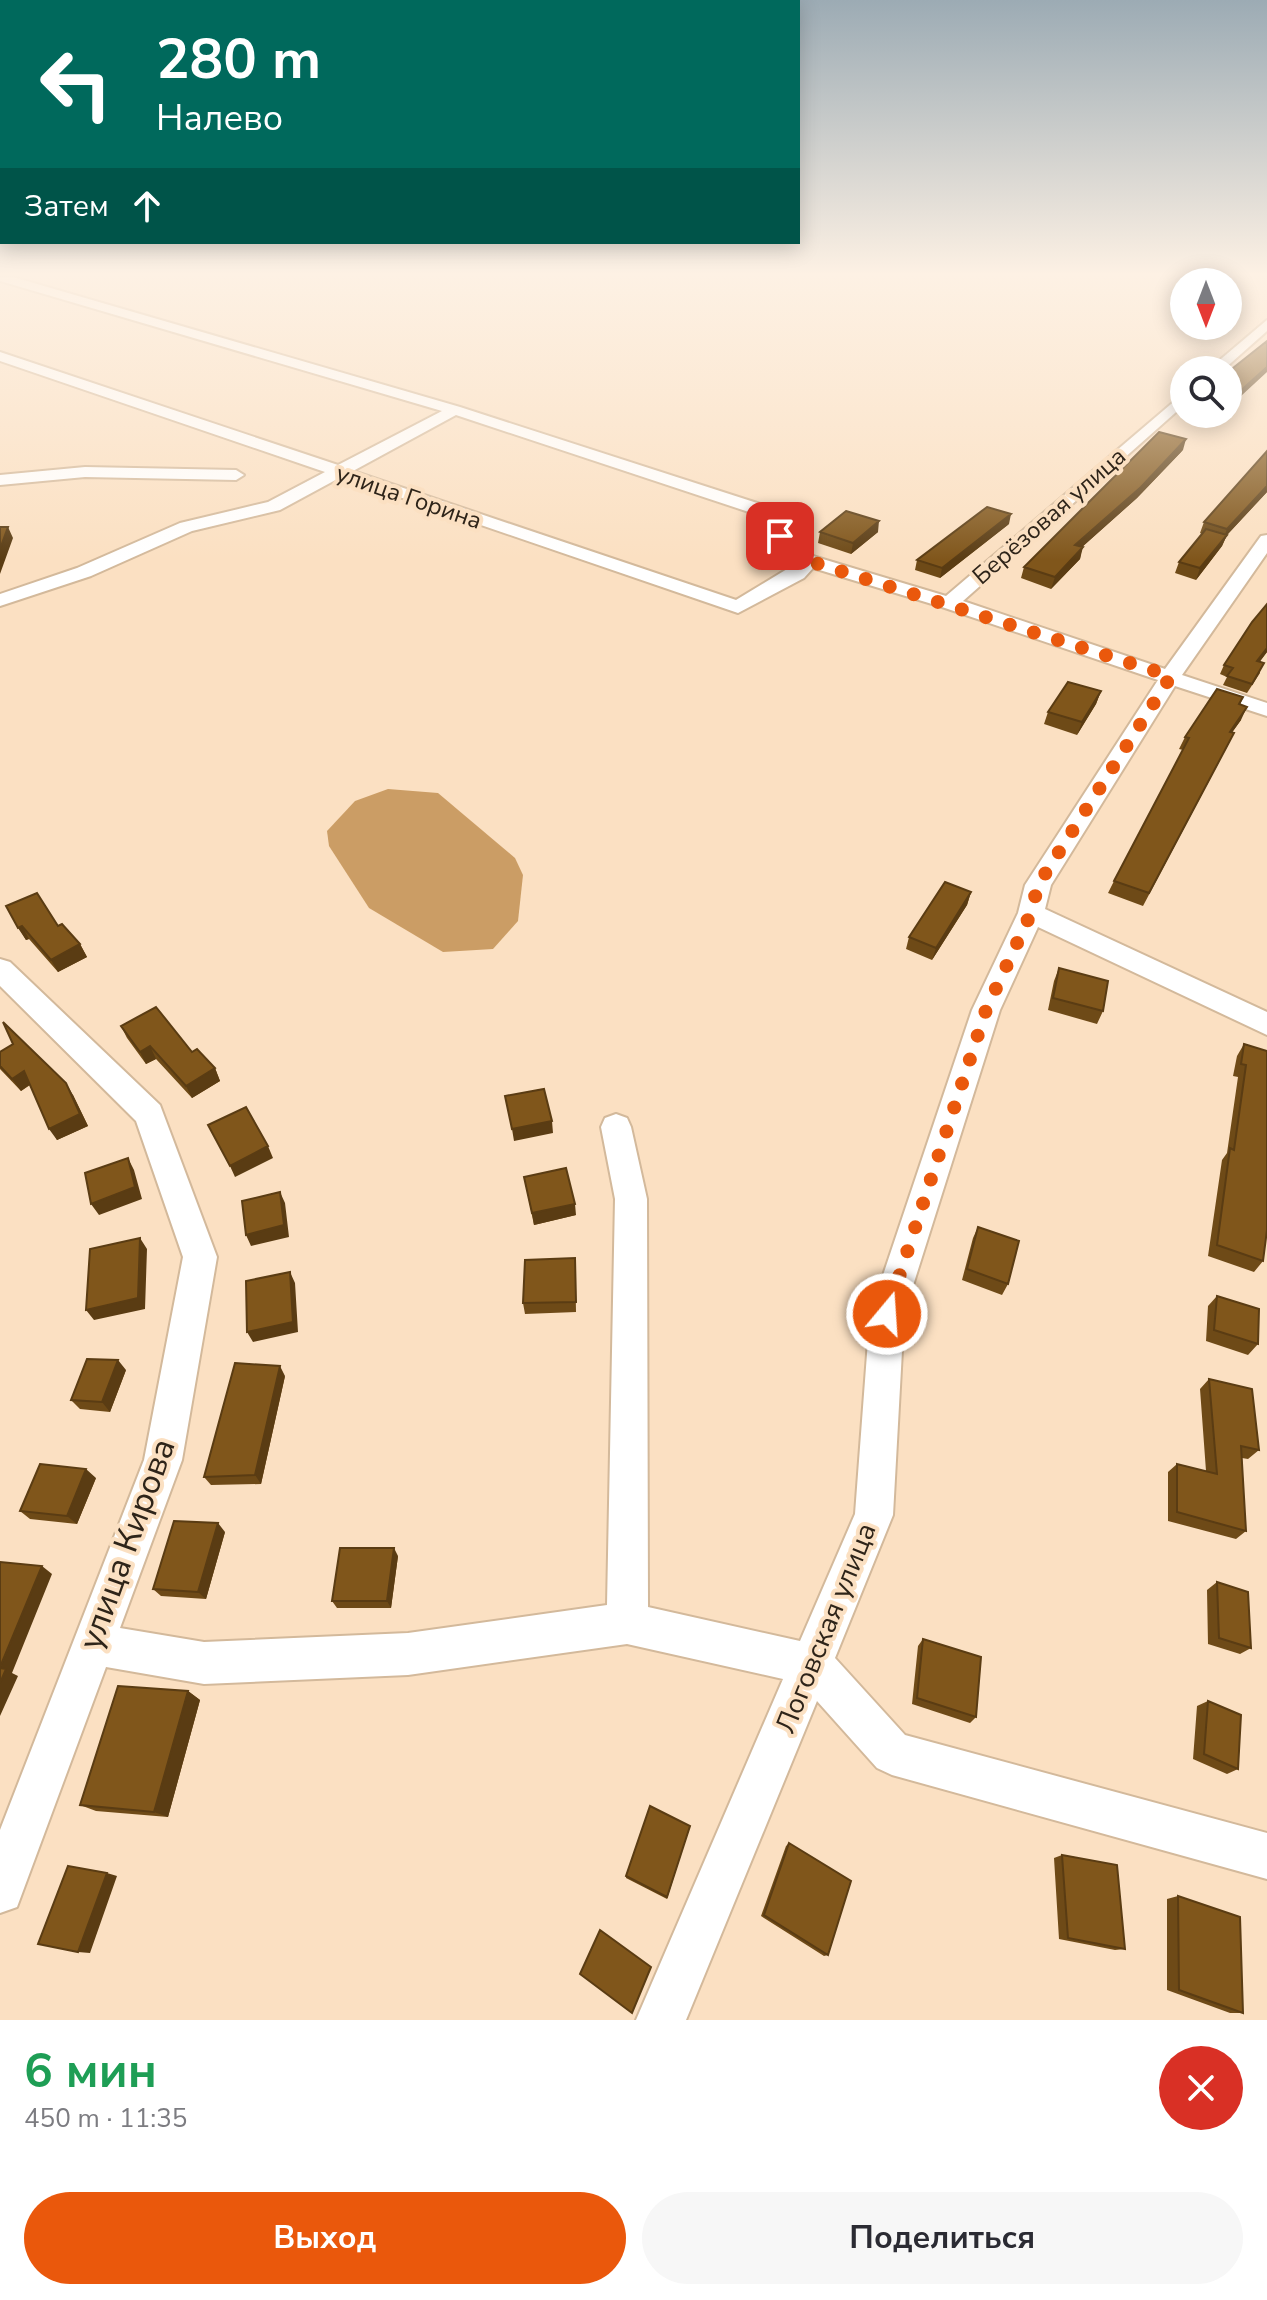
<!DOCTYPE html>
<html lang="ru">
<head>
<meta charset="utf-8">
<style>
	body { margin:0; font-family:"Nunito Sans",sans-serif; background:#f7f7f7; color:#2b2b33; height:100vh; display:flex; flex-direction:column; font-size:30px; white-space:nowrap }
	* { box-sizing:border-box; margin:0 }
	p { font-size:26px; color:#7c7c81 }
	.icon { flex:none; width:44px; height:44px; fill:none; stroke:currentColor; stroke-width:2; stroke-linecap:round; stroke-linejoin:round }
	.map { position:relative; height:2020px; overflow:hidden }
	.details { display:flex; flex-direction:column; background:#fff; flex:1 }
	.details>* { flex:none }
	.banner { position:absolute; left:0px; top:0px; width:800px; height:244px; box-shadow:0 4px 20px #0003; background:#00695c; color:#fff; overflow:hidden }
	.needle { width:52px; rotate:180deg }
	.fabs { position:absolute; left:1170px; top:268px; display:grid; gap:16px }
	.fabs a { display:grid; place-items:center; width:72px; height:72px; border-radius:50%; background:#fff; box-shadow:0 4px 20px #0003; font-size:40px }
	.pin { position:absolute; display:grid; place-items:center; width:68px; height:68px; color:#fff; margin:-34px; border-radius:16px; box-shadow:0 4px 12px #0006 }
	.me { position:absolute; width:88px; margin:-44px; rotate:18deg; stroke-linejoin:round; filter:drop-shadow(0 0 6px #0008) }
	.turn { display:flex; align-items:center; gap:28px; height:168px; padding:0 24px; font-size:36px }
	.turn .icon { width:104px; height:104px; stroke-width:2.5 }
	.turn b { display:block; font-size:56px; line-height:68px }
	.then { display:flex; align-items:center; height:76px; padding:0 24px; background:#0003; gap:16px; font-size:30px }
	.round { display:grid; place-items:center; flex:none; width:84px; height:84px; border-radius:42px; background:#f7f7f7 }
	.summary { display:flex; align-items:center; justify-content:space-between; height:136px; padding:0 24px }
	h1 { font-size:48px; font-weight:700; line-height:60px; color:#1e9e55 }
	.action { display:flex; gap:16px; margin-top:auto; padding:16px 24px }
	.action a { flex:1; height:92px; border-radius:48px; background:#ea580c; color:#fff; font-size:32px; font-weight:700; line-height:92px; text-align:center }
	.action a+a { background:#f7f7f7; color:#2b2b33 }
	.map>svg:first-child { display:block }
	.water { fill:#cb9d65 }
	.lines { fill:none; stroke-linecap:round; stroke-linejoin:round }
	.minor-casing { stroke:#d3b99b; stroke-width:4 }
	.minor { fill:#fff; fill-rule:evenodd }
	.wall { fill:#6e4a17 }
	.shaded-wall { fill:#5a3c13 }
	.building { fill:#80561b; stroke:#5a3c13; stroke-width:2 }
	.route { stroke:#ea580c; stroke-width:14; stroke-dasharray:0 25.2 }
	.labels { text-anchor:middle; dominant-baseline:central; stroke-width:8; stroke-linejoin:round; paint-order:stroke }
	.far-street-label { font-size:24px; fill:#2e2419; stroke:#fbe0c2 }
	.street-label { font-size:28px; fill:#2e2419; stroke:#fbe0c2 }
	.near-street-label { font-size:34px; fill:#2e2419; stroke:#fbe0c2 }
</style>
</head>
<body>
<div class="map">
<svg width="1267" height="2020" viewBox="0 0 1267 2020">
	<rect width="100%" height="100%" fill="#fbe0c2"/>
	<path class="water" d="M388,789l50,4 77,65 8,17 -5,46 -25,28 -50,3 -74,-44 -40,-62 -2,-15 28,-30z"/>
	<g class="lines">
		<defs>
			<path id="minor" d="M0,277h13l447,130 316,102 17,15 -4,12 4,11 23,10 130,39 238,-203v12l-221,196 202,68 96,-133 6,-1v18l-85,122 85,28v13l-92,-30 -124,199 -6,24 222,103v23l-229,-108 -38,83 -96,304 -11,201 -58,143 70,77 362,98v46l-375,-104 -15,-7 -60,-67 -131,319h-50l147,-341 -156,-35 -219,31 -204,9 -98,-17 -89,240 -17,6v-83l144,-370 39,-203 -47,-136 -136,-135v-27l10,3 150,143 57,152 -35,203 -62,168 84,14 204,-9 199,-28 8,-406 -14,-72 4,-9 11,-4 11,4 4,9 16,72 1,408 152,34 55,-127 15,-200 102,-304 46,-97 7,-28 133,-205 -216,-73 -129,-39 -9,10 -66,35 -397,-136 -61,33 -88,21 -101,45 -91,30v-12l77,-26 103,-45 88,-21 57,-30 -325,-111v-9l338,113 104,-54 -442,-130zM456,415l308,102 11,8 -4,11 8,18 18,9 -61,37 -383,-129z
				M1267,320v11l-44,39h-15z
				M85,467l151,3 8,5 -8,5 -151,-3 -85,8v-10z"/>
		</defs>
		<use href="#minor" class="minor-casing"/>
		<use href="#minor" class="minor"/>
	</g>
	<path class="wall" d="M1183,450l-46,48 -55,49 -2,12 -29,30 -30,-11 3,-11z
		M1267,451v41l-40,43 -5,11 -26,34 -21,-7 4,-11 23,-28 -2,-1 4,-11z
		M1009,524l-69,54 -25,-8 2,-10z
		M820,532h58l-27,22 -33,-11z
		M1267,604v48l-8,10 1,11 -13,20 -24,-8 4,-8 -7,-3 4,-9z
		M1101,691l-5,13 -19,31 -33,-11 4,-12z
		M1243,697l-3,8 1,15 -9,12 2,1 -6,12 -85,161 -35,-13 6,-12 69,-131 -4,-1 6,-12z
		M971,892l-4,13 -35,55 -26,-11 3,-12z
		M6,906l52,20 22,18 7,13 -29,15 -29,-33 -3,1z
		M1059,968l44,43 -6,13 -49,-14 6,-29z
		M121,1026l71,26 23,16 5,13 -28,17 -36,-39 -10,5 -19,-26z
		M1244,1044l19,217 -9,11 -46,-16 14,-96 5,-7 11,-76 -5,-1 4,-20z
		M0,1052l73,43 15,31 -31,14 -27,-55 -9,6 -21,-22z
		M524,1177l52,38 -42,10z
		M978,1227l30,57 -6,11 -40,-15 11,-42z
		M575,1258l1,54 -51,2 -2,-11z
		M1217,1296l41,48 -10,11 -42,-14 2,-35z
		M126,1370l-16,42 -30,-3 -9,-9z
		M285,1376l-24,108 -50,1 -7,-8z
		M1209,1379l50,71 -11,9 -6,-1 4,73 -10,8 -68,-18v-49l9,-8 29,7 -6,-82z
		M96,1478l-19,46 -47,-5 -10,-8z
		M225,1532l-19,67 -45,-3 -8,-7z
		M398,1556l-7,52h-54l-5,-7z
		M1217,1582l34,66 -11,6 -32,-10 -1,-54z
		M923,1639l53,78 -6,6 -58,-19 6,-58z
		M188,1691l12,9 -32,117 -72,-6 -16,-6z
		M1208,1701l30,68 -11,5 -34,-15 4,-53z
		M690,1826l-23,73 -41,-21v-2z
		M789,1843l39,112 -4,1 -63,-40 25,-70z
		M1062,1855l63,94 -10,1 -56,-11 -5,-81z
		M1178,1896l65,117h-13l-63,-23v-91z"/>
	<path class="shaded-wall" d="M1267,367v5l-39,36v-6z
		M1186,439l-3,11 -46,48 -65,58 3,-11z
		M1267,486v6l-40,43 -5,11 -26,34 4,-12 23,-28 4,-11z
		M1011,514l-2,10 -69,54 2,-10z
		M879,521l-1,11 -27,22 2,-11z
		M8,527l5,11 -13,36v-25z
		M1083,547l-3,12 -29,30 4,-12z
		M1267,648v4l-14,19 4,-10z
		M1101,691l-5,13 -19,31 5,-13z
		M1247,707l-6,13 -17,24 6,-12z
		M971,892l-4,13 -35,55 4,-12z
		M22,926l7,13 -3,1 -8,-12z
		M80,944l7,13 -29,15 -7,-12z
		M150,1046l6,13 -10,5 -6,-12z
		M215,1068l5,13 -28,17 -6,-12z
		M24,1071l8,12 -11,8 -9,-12z
		M66,1083l7,12 15,31 -31,14 -8,-11z
		M552,1121l1,12 -39,8 -2,-12z
		M268,1146l5,12 -38,19 -5,-11z
		M128,1158l6,12 8,29 -43,16 -8,-11z
		M280,1192l5,11 4,34 -38,9 -5,-11z
		M575,1204l1,11 -42,10 -2,-12z
		M140,1238l7,11 -2,60 -51,11 -8,-10z
		M290,1272l5,11 3,49 -45,10 -6,-10z
		M118,1360l8,10 -16,42 -8,-10z
		M280,1366l5,10 -24,108 -6,-9z
		M86,1469l10,9 -19,46 -10,-8z
		M218,1523l7,9 -19,67 -8,-7z
		M394,1548l4,8 -7,52 -4,-7z
		M42,1566l10,8 -40,99 6,3 -18,40v-48z
		M188,1691l12,9 -32,117 -14,-5z
		M107,1873l10,3 -27,77 -12,-1z"/>
	<path class="building" d="M1267,341v26l-39,35v-30z
		M1159,432l27,7 -45,48 -66,58 8,2 -28,30 -31,-10z
		M1267,451v35l-40,43 -23,-7z
		M987,507l24,7 -69,54 -25,-8z
		M846,511l33,10 -26,22 -33,-11z
		M0,527h8l-8,22z
		M1206,529l21,6 -27,33 -21,-6z
		M1267,604v44l-10,13 7,2 -12,21 -25,-8 6,-8 -9,-3 28,-43z
		M1068,682l33,9 -19,31 -34,-10z
		M1217,689l26,8 -4,7 8,3 -17,25 4,1 -85,160 -35,-12 75,-143 -4,-1z
		M945,882l26,10 -35,56 -27,-11z
		M37,893l21,33 4,-2 18,20 -29,16 -29,-34 -4,2 -12,-22z
		M1059,968l49,13 -5,30 -50,-13z
		M156,1007l36,45 5,-3 18,19 -29,18 -36,-40 -10,6 -19,-26z
		M3,1022l63,61 14,31 -31,15 -25,-58 -12,8 -12,-13v-14l13,-8z
		M1244,1044l23,7v179l-4,31 -46,-16 13,-97 4,2 12,-85 -5,-1z
		M544,1089l8,32 -40,8 -7,-33z
		M246,1107l22,39 -38,20 -22,-41z
		M128,1158l7,29 -44,17 -6,-31z
		M566,1168l9,36 -43,9 -8,-36z
		M280,1192l4,33 -38,10 -4,-34z
		M978,1227l41,14 -11,43 -41,-15z
		M140,1238l-2,60 -52,12 4,-61z
		M575,1258l1,44 -53,1 2,-43z
		M290,1272l3,50 -46,10 -1,-51z
		M1217,1296l42,13 -1,35 -44,-14z
		M87,1359l31,1 -16,42 -31,-2z
		M235,1363l45,3 -25,109 -51,2z
		M1209,1379l43,10 7,61 -18,-4 5,85 -69,-19v-48l40,10z
		M40,1464l46,5 -19,47 -47,-5z
		M174,1521l44,2 -20,69 -45,-3z
		M340,1548h54l-7,53h-55z
		M0,1562l42,4 -42,101z
		M1217,1582l31,10 3,56 -32,-10z
		M923,1639l58,18 -5,60 -59,-19z
		M0,1668l6,1 -6,14z
		M118,1686l70,5 -34,121 -74,-7z
		M1208,1701l33,14 -3,54 -34,-15z
		M650,1806l40,20 -23,71 -41,-21z
		M789,1843l62,38 -23,74 -64,-40z
		M1062,1855l55,10 8,84 -57,-11z
		M68,1866l39,7 -29,79 -40,-8z
		M1178,1896l62,21 3,96 -64,-23z
		M600,1930l51,37 -19,46 -52,-39z"/>
	<linearGradient id="sky" x2="0" y2="1"><stop stop-color="#9cabb4"/><stop offset="0.49" stop-color="#fdf1e4"/><stop offset="1" stop-color="#fdf1e4" stop-opacity="0"/></linearGradient>
	<rect width="1267" height="560" fill="url(#sky)"/>
	<g class="lines">
		<path class="route" d="M780,536l5,14 24,11 362,115 -133,209 -7,28 -45,97 -99,304"/>
	</g>
	<g class="labels">
		<g class="far-street-label">
			<text transform="translate(409 497) rotate(19)">улица Горина</text>
			<text transform="translate(1049 516) rotate(-41)">Берёзовая улица</text>
		</g>
		<g class="street-label">
			<text transform="translate(826 1628) rotate(-68)">Логовская улица</text>
		</g>
		<g class="near-street-label">
			<text transform="translate(127 1544) rotate(-70)">улица Кирова</text>
		</g>
	</g>
</svg>
<div class="fabs">
<a><svg class="needle" viewBox="-14 -14 28 28"><path d="M0-13l5 13h-10z" fill="#e53935"/><path d="M0 13l5-13h-10z" fill="#7c7c81"/></svg></a>
<a><svg class="icon" aria-label="search" viewBox="0 0 24 24"><circle cx="10" cy="10" r="6"/><path d="M15 15l6 6"/></svg></a>
</div>
<div class="pin" style="left:780px;top:536px;background:#d93025"><svg class="icon" aria-label="arrive" viewBox="0 0 24 24"><path d="M6 21V4h12l-3 4 3 4H6"/></svg></div>
<svg class="me" style="left:887px;top:1314px" viewBox="-20 -20 40 40"><circle r="17" fill="#ea580c" stroke="#fff" stroke-width="3"/><path d="M0-11L8 9 0 5-8 9z" fill="#fff"/></svg>
<div class="banner">
<div class="turn"><svg class="icon" aria-label="left" viewBox="0 0 24 24"><path d="M17 20v-9H6M10 6l-5 5 5 5"/></svg><div><b>280 m</b>Налево</div></div>
<div class="then">Затем<svg class="icon" aria-label="ahead" viewBox="0 0 24 24"><path d="M12 20V5M6 11l6-6 6 6"/></svg></div>
</div>
</div>
<section class="details">
<div class="summary"><div><h1>6 мин</h1><p>450 m · 11:35</p></div><a class="round" style="background:#d93025;color:#fff"><svg class="icon" aria-label="close" viewBox="0 0 24 24"><path d="M6 6l12 12M18 6L6 18"/></svg></a></div>
<div class="action"><a>Выход</a><a>Поделиться</a></div>
</section>
</body>
</html>
